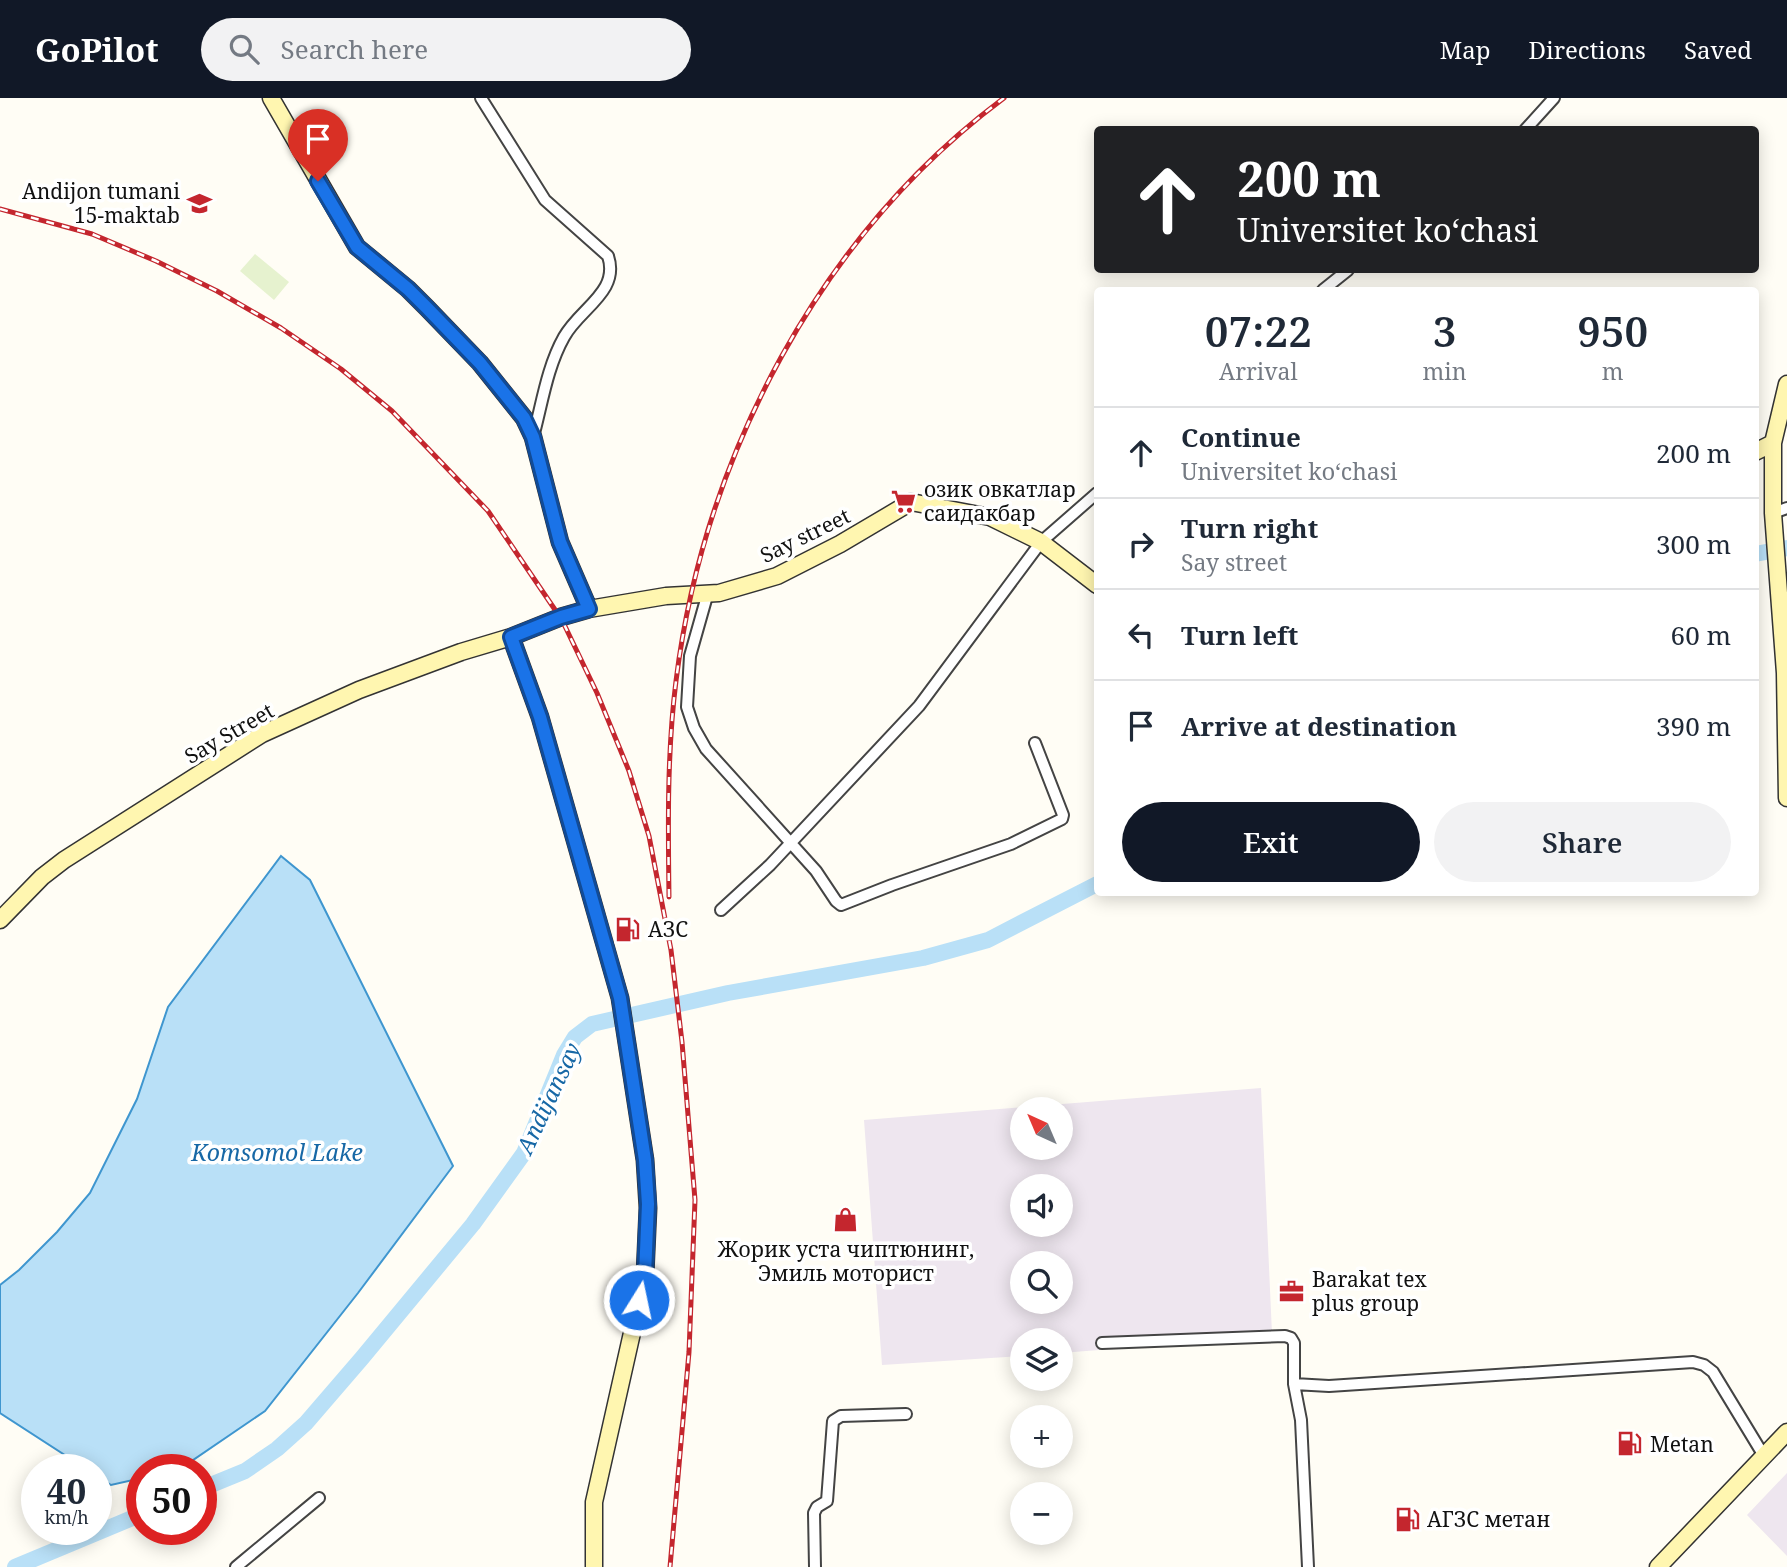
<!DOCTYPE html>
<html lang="en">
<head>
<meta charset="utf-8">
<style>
	body { margin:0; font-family:"Noto Serif",serif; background:#f2f2f3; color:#1f2937; height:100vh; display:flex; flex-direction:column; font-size:26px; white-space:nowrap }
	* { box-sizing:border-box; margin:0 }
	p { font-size:23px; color:#747a83 }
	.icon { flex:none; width:38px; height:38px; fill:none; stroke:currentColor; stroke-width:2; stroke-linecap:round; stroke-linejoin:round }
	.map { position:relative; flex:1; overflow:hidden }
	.side { position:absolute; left:1094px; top:189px; width:665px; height:609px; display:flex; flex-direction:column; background:#fff; border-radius:7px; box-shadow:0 4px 18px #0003 }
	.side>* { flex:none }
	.top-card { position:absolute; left:1094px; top:28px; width:665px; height:147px; border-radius:7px; box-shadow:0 4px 18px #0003; background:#202124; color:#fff; overflow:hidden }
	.needle { width:46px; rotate:316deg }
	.fabs { position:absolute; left:1010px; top:999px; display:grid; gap:14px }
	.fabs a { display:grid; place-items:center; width:63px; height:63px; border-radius:50%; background:#fff; box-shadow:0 4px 18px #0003; font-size:35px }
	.speed { position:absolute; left:21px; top:1356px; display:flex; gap:14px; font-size:35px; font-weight:700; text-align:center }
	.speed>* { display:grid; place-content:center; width:91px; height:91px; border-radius:50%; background:#fff; box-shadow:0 4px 18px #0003; line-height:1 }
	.speed small { font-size:18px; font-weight:400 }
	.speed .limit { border:10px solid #d22; background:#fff; color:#111 }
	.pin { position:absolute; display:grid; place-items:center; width:60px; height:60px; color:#fff; margin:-72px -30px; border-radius:50% 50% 50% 0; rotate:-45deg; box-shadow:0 0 7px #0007 }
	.pin .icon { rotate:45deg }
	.me { position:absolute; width:77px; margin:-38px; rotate:10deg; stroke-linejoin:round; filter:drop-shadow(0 0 5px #0008) }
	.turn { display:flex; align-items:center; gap:24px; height:147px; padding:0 28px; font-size:32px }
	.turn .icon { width:91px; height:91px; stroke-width:2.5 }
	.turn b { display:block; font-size:49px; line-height:60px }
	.eta { display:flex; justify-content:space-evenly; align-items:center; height:119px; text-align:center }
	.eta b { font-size:42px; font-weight:600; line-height:49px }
	.action { display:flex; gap:14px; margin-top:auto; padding:14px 28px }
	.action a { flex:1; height:80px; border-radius:42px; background:#111827; color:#fff; font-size:28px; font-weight:600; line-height:80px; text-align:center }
	.action a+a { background:#f2f2f3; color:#1f2937 }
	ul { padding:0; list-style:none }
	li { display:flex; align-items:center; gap:21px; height:91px; padding:0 28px; border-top:2px solid #e0e1e3 }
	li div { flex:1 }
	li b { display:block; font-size:26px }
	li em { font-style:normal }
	header { display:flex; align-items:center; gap:42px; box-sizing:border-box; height:98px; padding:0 35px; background:#111827; color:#fff }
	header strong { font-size:33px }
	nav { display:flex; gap:38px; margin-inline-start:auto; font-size:24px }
	.search { width:490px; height:63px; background:#f2f2f3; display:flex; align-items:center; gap:18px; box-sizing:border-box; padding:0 24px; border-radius:38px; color:#747a83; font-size:26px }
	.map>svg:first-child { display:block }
	.industrial { fill:#eee6ef; fill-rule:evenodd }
	.pitch { fill:#e6f2cf }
	.water { fill:#b9e0f7; stroke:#3f96cf; stroke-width:2 }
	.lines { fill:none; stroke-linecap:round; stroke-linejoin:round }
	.river { stroke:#b9e0f7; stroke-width:16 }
	.street-casing { stroke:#444; stroke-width:14 }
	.secondary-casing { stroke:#333; stroke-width:19 }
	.street { stroke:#fff; stroke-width:10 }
	.secondary { stroke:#fff6b0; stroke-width:16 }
	.rail-casing { stroke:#c4262e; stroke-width:5 }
	.rail { stroke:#fff; stroke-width:2.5; stroke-dasharray:8; stroke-linecap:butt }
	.route-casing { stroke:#114b97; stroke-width:18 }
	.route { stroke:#1a73e8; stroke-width:12 }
	.labels { text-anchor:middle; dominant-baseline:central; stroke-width:7; stroke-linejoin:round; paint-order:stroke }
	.poi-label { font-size:21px; fill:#111; stroke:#fff; text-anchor:start }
	.street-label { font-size:21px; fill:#111; stroke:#fff }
	.water-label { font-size:23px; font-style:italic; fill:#1768a6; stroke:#fff }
</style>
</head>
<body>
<header>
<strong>GoPilot</strong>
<div class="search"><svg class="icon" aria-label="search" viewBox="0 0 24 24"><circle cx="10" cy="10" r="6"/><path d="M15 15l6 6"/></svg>Search here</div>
<nav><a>Map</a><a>Directions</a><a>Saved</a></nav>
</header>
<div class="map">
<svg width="1787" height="1469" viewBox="0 0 1787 1469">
	<rect width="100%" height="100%" fill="#fffdf5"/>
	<path class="industrial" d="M1261,990l11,246 -173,9v7l-38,3 -1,-13h-38v16l-140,9 -18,-245zM1022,1012h38v38h-38zM1022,1088h38v39h-38zM1022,1166h38v38h-38z
		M1787,1375v83l-40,-41z"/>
	<path class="pitch" d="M255,156l34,28 -15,18 -34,-29z"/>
	<path class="water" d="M281,758l29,24 143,286 -95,127 -93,118 -72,49 -26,10h-25v8l-31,7 -15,-10v-5h-8l-88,-57v-128l19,-15 38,-38 33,-39 47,-94 31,-92z"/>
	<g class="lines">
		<path class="river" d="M1755,456l32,-6
			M201,1391l44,-18 32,-22 29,-26 56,-65 111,-134 51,-71 40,-98 11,-18 17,-13 136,-31 195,-35 65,-18 109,-56
			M15,1469l127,-53"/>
		<defs>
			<path id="street" d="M481,0l64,102 63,56c12,36 -28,52 -44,81 -17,30 -22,67 -31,100
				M1525,32l29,-32
				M1323,192l25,-20
				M1773,415l14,-5
				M707,498l-17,60 -3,51 7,21 12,21 110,122 20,30 5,4 51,-20 119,-41 51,-25 1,-4 -28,-72
				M721,812l49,-45 149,-159 122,-164 56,-49
				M1102,1245l183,-7 6,2 3,5v41l7,36 7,147
				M1294,1286l35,2 364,-24 11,3 9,7 51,84
				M236,1469l83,-69
				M815,1469l-1,-54 3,-6 10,-6 6,-80 8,-5 65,-2"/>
			<path id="secondary" d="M271,0l86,149 51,42 19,19 53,55 44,55 9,19 27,105 29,67
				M1787,286l-14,59v70l12,160 2,125
				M1755,354l18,-9
				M511,539l29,80 80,281 25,162 3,48 -3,67 -51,227v65
				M0,822l42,-43 22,-17 198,-126 97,-44 102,-38 50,-15 50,-20 28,-8 77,-13 53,-3 58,-17 63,-32 71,-42 79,15 51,25 56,43
				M1658,1469l129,-135"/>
		</defs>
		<use href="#street" class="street-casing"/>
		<use href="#secondary" class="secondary-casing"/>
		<use href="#street" class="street"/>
		<use href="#secondary" class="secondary"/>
		<defs>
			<path id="rail" d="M0,111l92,25 64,27 61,30 64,37 60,41 51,42 96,100 74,109 35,73 32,78 20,65 22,114 11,92 13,158 -6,152 -19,215
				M669,799c-1,-71 -2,-145 7,-216 28,-225 144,-446 328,-583"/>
		</defs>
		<use href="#rail" class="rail-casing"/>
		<use href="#rail" class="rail"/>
	</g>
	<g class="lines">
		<defs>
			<path id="route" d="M318,83l39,66 51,42 19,19 53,55 44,55 9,19 27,105 29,67 -28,8 -50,20 29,80 80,281 25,162 3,44 -3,71 -6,25"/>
		</defs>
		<use href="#route" class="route-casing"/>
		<use href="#route" class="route"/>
	</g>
	<defs>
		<symbol id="school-bare" viewBox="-9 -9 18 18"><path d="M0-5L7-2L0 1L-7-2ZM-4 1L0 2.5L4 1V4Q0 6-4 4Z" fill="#c4262e" stroke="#fff" stroke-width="2.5" paint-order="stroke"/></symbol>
		<symbol id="supermarket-bare" viewBox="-9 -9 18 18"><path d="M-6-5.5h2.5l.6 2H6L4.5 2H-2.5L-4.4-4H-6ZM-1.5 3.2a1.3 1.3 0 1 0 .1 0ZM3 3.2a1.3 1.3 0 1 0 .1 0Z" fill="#c4262e" stroke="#fff" stroke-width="2.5" paint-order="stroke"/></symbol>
		<symbol id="fuel-bare" viewBox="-9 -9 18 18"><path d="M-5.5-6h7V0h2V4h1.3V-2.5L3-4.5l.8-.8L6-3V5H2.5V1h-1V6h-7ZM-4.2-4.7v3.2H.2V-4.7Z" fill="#c4262e" stroke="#fff" stroke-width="2.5" paint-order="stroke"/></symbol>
		<symbol id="shop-bare" viewBox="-9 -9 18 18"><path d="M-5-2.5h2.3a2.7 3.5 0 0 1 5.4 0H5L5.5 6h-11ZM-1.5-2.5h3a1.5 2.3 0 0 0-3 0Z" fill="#c4262e" stroke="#fff" stroke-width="2.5" paint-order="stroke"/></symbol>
		<symbol id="office-bare" viewBox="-9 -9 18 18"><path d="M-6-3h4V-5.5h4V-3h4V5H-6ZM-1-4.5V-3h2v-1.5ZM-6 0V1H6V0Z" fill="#c4262e" stroke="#fff" stroke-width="2.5" paint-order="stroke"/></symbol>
	</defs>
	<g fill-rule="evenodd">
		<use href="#school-bare" x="182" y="88" width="35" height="35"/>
		<use href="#supermarket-bare" x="886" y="386" width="35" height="35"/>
		<use href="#fuel-bare" x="610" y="814" width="35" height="35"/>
		<use href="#shop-bare" x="828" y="1104" width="35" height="35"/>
		<use href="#office-bare" x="1274" y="1176" width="35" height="35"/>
		<use href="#fuel-bare" x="1612" y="1328" width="35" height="35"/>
		<use href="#fuel-bare" x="1390" y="1404" width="35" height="35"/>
	</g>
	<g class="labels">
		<g class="poi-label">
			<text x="180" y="93" text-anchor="end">Andijon tumani<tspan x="180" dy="24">15-maktab</tspan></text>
			<text x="924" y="391">озик овкатлар<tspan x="924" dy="24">саидакбар</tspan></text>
			<text x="648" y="831">АЗС</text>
			<text x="846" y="1151" text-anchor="middle">Жорик уста чиптюнинг,<tspan x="846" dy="24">Эмиль моторист</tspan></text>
			<text x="1312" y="1181">Barakat tex<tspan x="1312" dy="24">plus group</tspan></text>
			<text x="1650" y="1346">Metan</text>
			<text x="1427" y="1421">АГЗС метан</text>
		</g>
		<g class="street-label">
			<text transform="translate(805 437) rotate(-26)">Say street</text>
			<text transform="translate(229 635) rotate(-30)">Say Street</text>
		</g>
		<g class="water-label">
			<text transform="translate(548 1000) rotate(-65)">Andijansay</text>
			<text x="277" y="1054">Komsomol Lake</text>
		</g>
	</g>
</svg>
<div class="fabs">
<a><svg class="needle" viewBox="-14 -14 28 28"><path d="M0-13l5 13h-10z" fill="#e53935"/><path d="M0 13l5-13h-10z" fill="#747a83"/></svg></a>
<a><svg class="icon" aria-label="sound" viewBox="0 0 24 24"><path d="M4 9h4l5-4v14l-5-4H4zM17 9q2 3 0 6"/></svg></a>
<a><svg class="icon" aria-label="search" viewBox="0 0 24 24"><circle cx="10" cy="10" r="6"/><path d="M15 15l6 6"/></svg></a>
<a><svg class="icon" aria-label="layers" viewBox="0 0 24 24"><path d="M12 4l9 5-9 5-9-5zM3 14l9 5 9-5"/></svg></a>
<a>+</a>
<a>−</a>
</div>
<div class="speed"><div>40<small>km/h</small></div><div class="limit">50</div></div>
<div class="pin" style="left:318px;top:83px;background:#d93025"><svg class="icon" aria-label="arrive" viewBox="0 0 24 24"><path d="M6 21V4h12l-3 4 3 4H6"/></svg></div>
<svg class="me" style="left:639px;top:1202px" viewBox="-20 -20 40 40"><circle r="17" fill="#1a73e8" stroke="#fff" stroke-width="3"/><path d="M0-11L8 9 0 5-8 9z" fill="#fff"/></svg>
<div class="top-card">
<div class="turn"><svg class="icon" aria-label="ahead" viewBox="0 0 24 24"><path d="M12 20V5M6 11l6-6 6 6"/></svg><div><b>200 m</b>Universitet kо‘chasi</div></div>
</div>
<section class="side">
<div class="eta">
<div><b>07:22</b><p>Arrival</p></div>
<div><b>3</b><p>min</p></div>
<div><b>950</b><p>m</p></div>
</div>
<ul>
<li><svg class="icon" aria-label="ahead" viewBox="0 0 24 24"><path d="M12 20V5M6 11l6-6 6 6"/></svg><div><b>Continue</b><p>Universitet kо‘chasi</p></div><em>200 m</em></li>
<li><svg class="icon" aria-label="right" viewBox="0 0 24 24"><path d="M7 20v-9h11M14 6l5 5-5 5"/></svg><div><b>Turn right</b><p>Say street</p></div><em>300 m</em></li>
<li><svg class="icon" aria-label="left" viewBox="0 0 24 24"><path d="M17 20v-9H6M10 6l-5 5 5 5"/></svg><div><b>Turn left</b></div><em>60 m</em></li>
<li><svg class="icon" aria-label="arrive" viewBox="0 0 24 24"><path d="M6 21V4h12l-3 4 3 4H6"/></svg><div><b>Arrive at destination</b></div><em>390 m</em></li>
</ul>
<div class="action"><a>Exit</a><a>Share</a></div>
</section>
</div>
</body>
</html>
